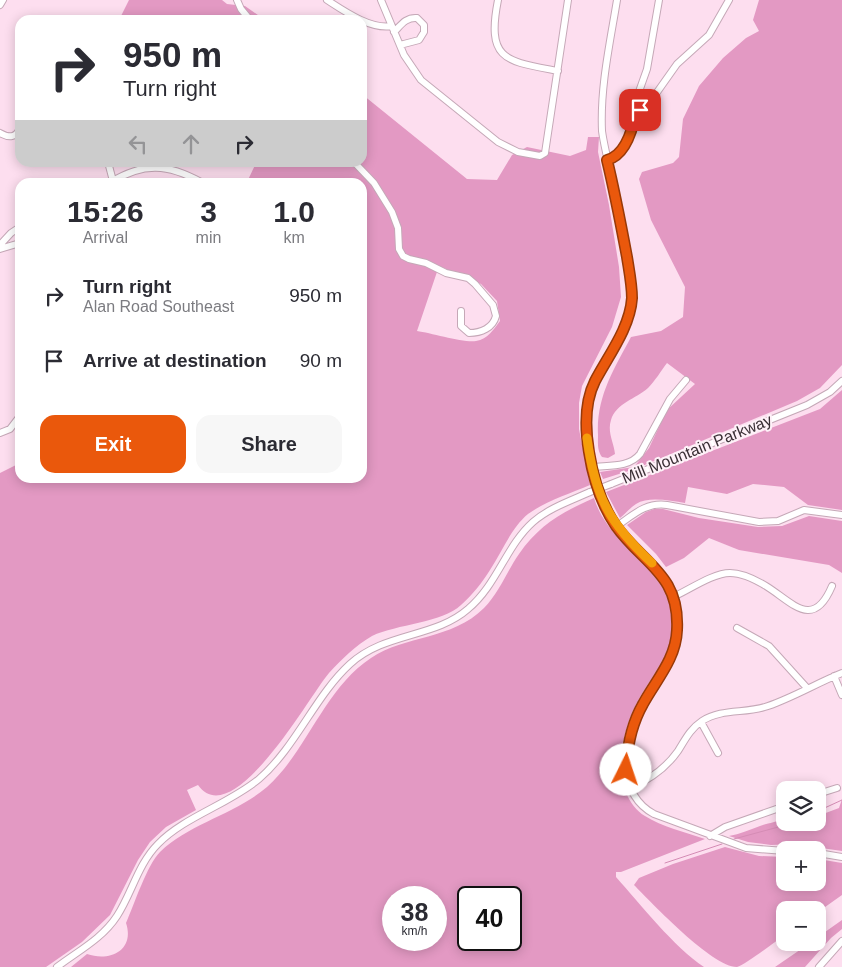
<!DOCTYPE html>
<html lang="en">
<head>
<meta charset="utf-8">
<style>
	body { margin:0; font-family:Arial,sans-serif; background:#f7f7f7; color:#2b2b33; height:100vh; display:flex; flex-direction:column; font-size:19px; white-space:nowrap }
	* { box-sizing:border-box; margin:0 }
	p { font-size:16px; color:#7c7c81 }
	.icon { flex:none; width:28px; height:28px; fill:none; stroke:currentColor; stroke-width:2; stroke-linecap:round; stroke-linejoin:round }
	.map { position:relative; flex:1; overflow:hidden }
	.panel { position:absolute; left:15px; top:178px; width:352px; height:305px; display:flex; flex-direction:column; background:#fff; border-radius:15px; box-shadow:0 2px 12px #0003 }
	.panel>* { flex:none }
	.hud { position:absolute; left:15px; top:15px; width:352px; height:152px; border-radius:15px; box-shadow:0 2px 12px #0003; background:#fff; color:#2b2b33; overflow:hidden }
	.tools { position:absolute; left:776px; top:781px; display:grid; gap:10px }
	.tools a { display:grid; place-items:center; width:50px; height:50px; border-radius:10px; background:#fff; box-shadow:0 2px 12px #0003; font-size:25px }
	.speed { position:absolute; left:382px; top:886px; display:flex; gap:10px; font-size:25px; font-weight:700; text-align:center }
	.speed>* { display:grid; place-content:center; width:65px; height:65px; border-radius:50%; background:#fff; box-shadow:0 2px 12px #0003; line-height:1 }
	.speed small { font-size:12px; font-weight:400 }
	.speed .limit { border:2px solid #111; border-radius:8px; background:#fff; color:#111 }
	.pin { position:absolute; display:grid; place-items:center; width:42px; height:42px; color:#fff; margin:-21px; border-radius:10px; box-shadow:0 2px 8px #0006 }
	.me { position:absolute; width:55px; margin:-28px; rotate:4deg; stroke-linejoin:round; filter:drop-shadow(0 0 4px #0008) }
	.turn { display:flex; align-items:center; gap:18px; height:105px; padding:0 25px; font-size:22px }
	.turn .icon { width:65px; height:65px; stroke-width:2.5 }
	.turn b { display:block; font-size:35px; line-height:42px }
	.lanes { display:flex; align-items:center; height:48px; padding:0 25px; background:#0003; justify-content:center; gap:25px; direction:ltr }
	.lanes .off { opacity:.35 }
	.eta { display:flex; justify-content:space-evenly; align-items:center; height:85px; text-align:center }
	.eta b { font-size:30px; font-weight:800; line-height:35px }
	.cta { display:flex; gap:10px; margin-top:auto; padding:10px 25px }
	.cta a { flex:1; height:58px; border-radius:15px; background:#ea580c; color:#fff; font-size:20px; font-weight:800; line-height:58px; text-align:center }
	.cta a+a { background:#f7f7f7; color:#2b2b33 }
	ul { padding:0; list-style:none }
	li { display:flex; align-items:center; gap:15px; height:65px; padding:0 25px }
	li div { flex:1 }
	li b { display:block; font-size:19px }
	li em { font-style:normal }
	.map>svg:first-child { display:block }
	.forest { fill:#e399c3; fill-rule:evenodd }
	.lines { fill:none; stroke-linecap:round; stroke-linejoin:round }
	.stream { stroke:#d58cb5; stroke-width:1 }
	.minor-casing { stroke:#c5a8b7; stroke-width:8 }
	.minor { stroke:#fff; stroke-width:6 }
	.minor-bridge-casing { stroke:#c5a8b7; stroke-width:8; stroke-linecap:butt }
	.minor-bridge { stroke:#fff; stroke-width:6 }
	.route-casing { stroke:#983908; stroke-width:12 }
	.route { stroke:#ea580c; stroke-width:9 }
	.slow { stroke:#f59e0b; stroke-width:9 }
	.labels { text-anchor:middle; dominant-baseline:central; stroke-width:4; stroke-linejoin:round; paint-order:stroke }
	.street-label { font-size:16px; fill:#3b3036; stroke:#fef1f8 }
</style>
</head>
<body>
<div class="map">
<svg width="842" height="967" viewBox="0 0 842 967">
	<rect width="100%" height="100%" fill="#fddeef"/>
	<path class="forest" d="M129,0h93l5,4 18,2 20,14h-146z
		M759,0h83v365l-22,23 -23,13 -162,68 -32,10 -3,-7 34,-5 15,-19 18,-38 28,-26 -28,-21c-6,8 -12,18 -19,25 -12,11 -32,15 -37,32 -4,12 3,23 4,34l-7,4 -6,-1c-5,-7 -4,-14 -4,-22 -2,-38 16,-66 33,-98l30,-6 22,-14 2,-30 -34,-67 -12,-41 3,-7 31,-9 6,-6 4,-38 16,-33 24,-28 23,-20 13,-7 -6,-11z
		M363,95l104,84 30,1 15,-25 15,-8 43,9 16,-6 2,-13h11l-1,15 11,53 10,62 2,30 -9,30 -30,59 -3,17v26l11,56c-21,9 -44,16 -62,29 -17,14 -26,38 -38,56 -8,13 -18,25 -29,35 -19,18 -64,19 -89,31 -16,9 -31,24 -43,37 -19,22 -96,161 -131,112l-11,5 9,20 -30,17 -16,15 -12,18 -28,55 -28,27 -36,25h-46v-494l20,-10v15h342v-296h-115l9,-19 106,-1zM439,266l42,18 16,17 3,20c-6,8 -12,18 -24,20 -12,2 -45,-8 -59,-10z
		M842,390v120l-34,-5 -24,-18 -31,-3 -26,10 -39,-7 -3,16c-15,-2 -36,-7 -49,1 -6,4 -11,10 -16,14l-14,-26 214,-83z
		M594,498c16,51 71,63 78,117 5,35 -19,59 -34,86 -18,31 -29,92 7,115 17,11 40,16 60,23l-84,33h-5v5c25,28 58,70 88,90h-633l16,-13c23,8 48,-4 39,-31 8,-18 21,-58 34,-71 30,-29 76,-38 107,-65 41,-37 57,-98 104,-129 34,-23 81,-18 113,-50 15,-15 23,-37 35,-54 20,-29 43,-42 75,-56zM394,898h42v42h-42zM469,898h42v42h-42z
		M654,509h9l36,9 59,9 24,-1 27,-10 33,5v52l-13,-8 -90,-15 -30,-12 -25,20 -18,9 -10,-13 -29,-29 19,-13z
		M842,799v52l-48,-7 -23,1 -23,-3 -19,-6c11,-2 20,-6 31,-10 11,-4 14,-2 25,-10v6h33v-9l5,1 16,-6z
		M725,847l34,9 26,1v25h33v-23l24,4v32l-24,17v-2h-33v25c-9,6 -40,30 -48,32 -25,0 -85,-64 -103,-82l5,-7 34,-14z
		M842,920v9l-11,9 -26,29h-30l35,-24 8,-1v-5z"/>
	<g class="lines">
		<path class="stream" d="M818,811l24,-11
			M734,839l63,-17
			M665,863l57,-19"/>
		<defs>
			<path id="minor" d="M237,0l4,9 9,11
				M327,0c17,11 44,30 65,26
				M381,0l23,55 17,25 77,62 20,10 22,4 5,-3 23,-153
				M498,0c-12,61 8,61 60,71
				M617,0c-7,43 -17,87 -15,131 3,21 9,42 14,63 4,19 7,39 10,59 2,15 6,31 6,45 -2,30 -24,58 -36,83 -12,23 -11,49 -7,74 5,24 13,49 27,70 27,39 66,51 61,107 -3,32 -26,54 -39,81 -15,33 -21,81 16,101l92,34 39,3
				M0,5l3,-5
				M394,32c7,-7 12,-15 23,-14l7,7v7l-5,8 -19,5
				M636,111l8,-3 4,-3 29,-41 32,-29 20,-35
				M0,133c9,5 16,5 20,-5
				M607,161l5,-2 7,-7 12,-19 2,-8 3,-25 11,-31 12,-69
				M108,162l5,19
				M354,162l20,21 18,29 6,16 1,21 4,7 6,3 17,4 20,10 22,5 7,6 18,21 3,11c-3,12 -15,17 -27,17l-8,-7v-15
				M111,182c33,-20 57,-18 90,0
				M0,245l11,-12 9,-6
				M0,249l20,-6
				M0,433l10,-4 10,-13
				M592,467c16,-2 37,1 48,-13l30,-55 16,-19
				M611,484l196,-79 23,-13 12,-11
				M617,526c16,-11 29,-24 50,-21l92,17 19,-1 26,-11 38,5
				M673,597c16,-7 40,-24 57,-24 12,0 26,7 36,13 26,16 47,45 66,0
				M737,628l32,18 38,42
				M834,676l8,19
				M701,722l17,31
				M630,788c19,-8 36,-20 48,-37 7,-11 12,-22 24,-30 20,-13 44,-7 66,-15 26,-9 49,-23 74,-33
				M818,794l19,-6
				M710,836l15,-9 60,-21
				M818,853l24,4
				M57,967c21,-16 45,-28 60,-51 15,-23 21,-52 41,-72 26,-27 71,-40 101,-65 37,-32 56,-83 91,-115 35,-32 85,-26 118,-55 29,-24 38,-63 65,-87 16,-14 37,-21 57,-30
				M819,967l23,-26"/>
		</defs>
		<use href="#minor" class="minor-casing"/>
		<use href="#minor" class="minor"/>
		<defs>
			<path id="minor-bridge" d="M590,492l21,-8"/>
		</defs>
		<use href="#minor-bridge" class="minor-bridge-casing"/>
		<use href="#minor-bridge" class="minor-bridge"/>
	</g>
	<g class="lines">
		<defs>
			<path id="route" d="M626,770c1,-24 5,-45 17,-66 13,-24 33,-45 34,-74 3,-56 -34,-66 -61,-104 -15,-22 -23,-48 -27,-74 -4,-24 -5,-49 6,-71 13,-25 35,-53 37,-83 0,-13 -3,-28 -5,-41 -6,-32 -12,-64 -20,-97 19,-5 26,-32 29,-49l4,-1"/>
		</defs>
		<use href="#route" class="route-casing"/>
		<use href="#route" class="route"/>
		<path class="slow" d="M587,438c8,59 22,85 65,125"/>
	</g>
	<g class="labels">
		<g class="street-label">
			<text transform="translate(697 449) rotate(-22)">Mill Mountain Parkway</text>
		</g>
	</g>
</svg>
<div class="tools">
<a><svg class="icon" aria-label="layers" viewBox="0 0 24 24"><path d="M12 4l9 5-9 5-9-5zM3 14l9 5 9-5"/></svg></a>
<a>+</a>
<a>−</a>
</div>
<div class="speed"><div>38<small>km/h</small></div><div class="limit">40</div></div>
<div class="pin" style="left:640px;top:110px;background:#d93025"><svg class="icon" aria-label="arrive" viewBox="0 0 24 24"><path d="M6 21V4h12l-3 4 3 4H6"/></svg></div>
<svg class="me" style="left:626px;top:770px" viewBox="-20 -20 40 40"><circle r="19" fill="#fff"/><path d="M0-13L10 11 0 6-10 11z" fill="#ea580c"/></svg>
<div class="hud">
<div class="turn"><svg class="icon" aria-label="right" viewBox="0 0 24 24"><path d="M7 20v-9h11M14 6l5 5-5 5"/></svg><div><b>950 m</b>Turn right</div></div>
<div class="lanes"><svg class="icon off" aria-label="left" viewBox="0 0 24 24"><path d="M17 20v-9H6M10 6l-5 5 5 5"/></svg><svg class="icon off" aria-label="ahead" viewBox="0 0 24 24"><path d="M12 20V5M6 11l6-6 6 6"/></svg><svg class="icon" aria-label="right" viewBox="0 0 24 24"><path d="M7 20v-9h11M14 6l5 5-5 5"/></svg></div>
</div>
<section class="panel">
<div class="eta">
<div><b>15:26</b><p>Arrival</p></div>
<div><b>3</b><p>min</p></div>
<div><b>1.0</b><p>km</p></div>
</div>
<ul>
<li><svg class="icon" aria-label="right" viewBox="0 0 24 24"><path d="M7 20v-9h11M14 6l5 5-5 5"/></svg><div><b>Turn right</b><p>Alan Road Southeast</p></div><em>950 m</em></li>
<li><svg class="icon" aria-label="arrive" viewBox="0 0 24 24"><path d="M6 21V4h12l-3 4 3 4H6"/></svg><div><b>Arrive at destination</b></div><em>90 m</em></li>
</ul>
<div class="cta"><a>Exit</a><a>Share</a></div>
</section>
</div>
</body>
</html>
